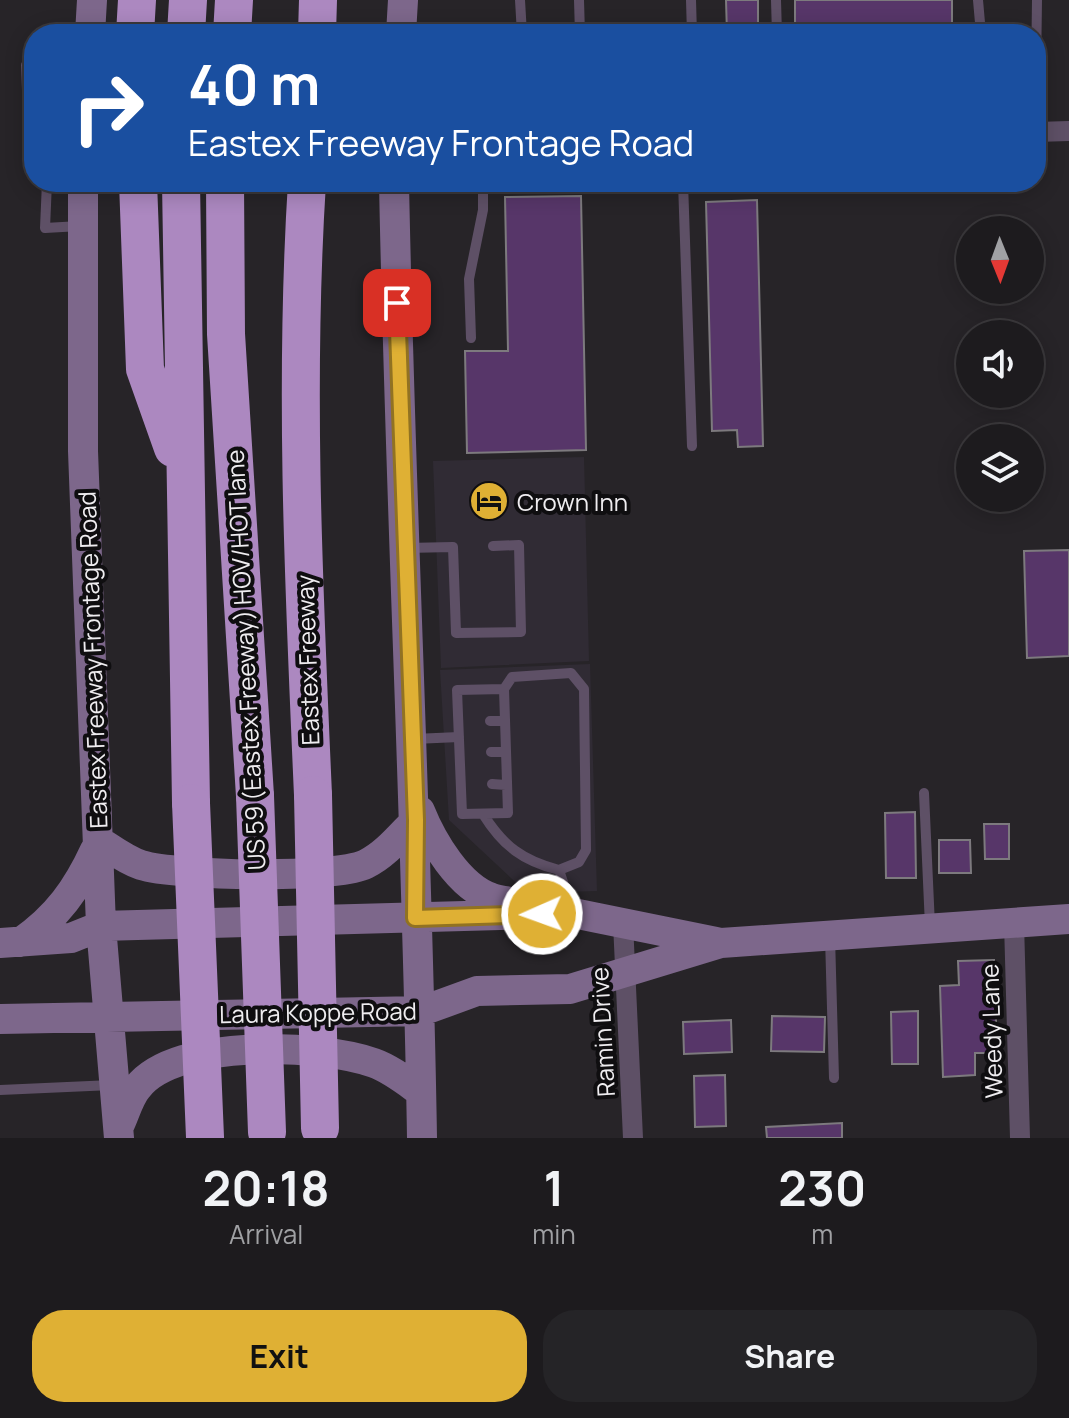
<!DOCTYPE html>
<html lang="en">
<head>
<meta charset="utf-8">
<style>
	body { margin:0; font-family:Manrope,sans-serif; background:#252427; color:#f1f3f6; height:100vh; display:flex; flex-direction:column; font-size:30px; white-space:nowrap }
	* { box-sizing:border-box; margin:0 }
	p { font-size:26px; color:#a0a1a4 }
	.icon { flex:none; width:44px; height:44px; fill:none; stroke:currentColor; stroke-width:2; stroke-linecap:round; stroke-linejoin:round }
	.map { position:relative; height:1138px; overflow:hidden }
	.panel { display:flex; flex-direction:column; background:#1d1b1e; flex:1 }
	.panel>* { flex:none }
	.hud { position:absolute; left:24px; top:24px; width:1022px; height:168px; border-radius:32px; box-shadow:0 4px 20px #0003,0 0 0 2px #3b393c; background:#1a4fa0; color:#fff; overflow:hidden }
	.needle { width:52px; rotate:179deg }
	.controls { position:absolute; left:956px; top:216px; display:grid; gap:16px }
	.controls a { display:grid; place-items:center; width:88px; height:88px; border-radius:50%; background:#1d1b1e; box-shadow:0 4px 20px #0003,0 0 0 2px #3b393c; font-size:40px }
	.pin { position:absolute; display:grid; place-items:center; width:68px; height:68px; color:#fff; margin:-34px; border-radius:16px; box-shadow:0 4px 12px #0006 }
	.me { position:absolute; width:88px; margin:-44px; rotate:268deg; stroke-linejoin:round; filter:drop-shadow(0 0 6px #0008) }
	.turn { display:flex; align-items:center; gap:28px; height:168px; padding:0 32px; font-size:36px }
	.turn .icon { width:104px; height:104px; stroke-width:2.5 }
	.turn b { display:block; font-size:56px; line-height:68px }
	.eta { display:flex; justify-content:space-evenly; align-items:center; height:136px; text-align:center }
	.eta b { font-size:48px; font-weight:700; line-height:56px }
	.button { display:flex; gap:16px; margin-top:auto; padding:16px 32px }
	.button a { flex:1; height:92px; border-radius:32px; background:#dfb034; color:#111; font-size:32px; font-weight:700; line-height:92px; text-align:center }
	.button a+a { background:#252427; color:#f1f3f6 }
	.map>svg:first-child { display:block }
	.built { fill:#302b34 }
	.building { fill:#573669; stroke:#7d7a7e; stroke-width:2 }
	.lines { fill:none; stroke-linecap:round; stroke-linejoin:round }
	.lane { stroke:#5e5066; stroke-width:10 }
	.street { stroke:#5e5066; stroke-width:20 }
	.secondary { stroke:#7d678b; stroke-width:30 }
	.highway { stroke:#ac88c0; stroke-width:38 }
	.highway-bridge { stroke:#ac88c0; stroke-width:38 }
	.route-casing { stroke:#917222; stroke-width:20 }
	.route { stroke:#dfb034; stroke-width:14 }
	.labels { text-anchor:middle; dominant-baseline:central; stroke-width:8; stroke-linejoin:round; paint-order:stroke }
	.poi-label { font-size:24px; fill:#efedf0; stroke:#0f0e10; text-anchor:start }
	.street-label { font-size:24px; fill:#efedf0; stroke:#0f0e10 }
</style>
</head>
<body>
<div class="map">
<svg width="1069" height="1138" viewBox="0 0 1069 1138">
	<rect width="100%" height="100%" fill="#272428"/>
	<path class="built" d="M584,457l5,204 -148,7 -8,-207z
		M590,664l7,227 -70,2 -78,-73 -9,-150z"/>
	<path class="building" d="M726,0h32v34h-31z
		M795,0h157v30l9,-1v5h-166z
		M581,196l5,254 -119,3 -2,-102h43l-3,-154z
		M757,200l6,246 -25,1 -1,-17 -25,1 -6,-229z
		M1069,550v106l-42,2 -3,-107z
		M915,812l1,66h-30l-1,-65z
		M984,824h25v35h-24z
		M939,840h31l1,33h-32z
		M994,960l3,93h-22v22l-32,2 -3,-91 19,-1 -1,-24z
		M918,1011v53h-26l-1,-52z
		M772,1016l53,1 -1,35 -53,-1z
		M731,1020l1,32 -48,2 -1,-32z
		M725,1075l1,51 -31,1 -1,-51z
		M842,1123v15h-75l-1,-11z"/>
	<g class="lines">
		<path class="lane" d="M520,0l2,34
			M579,0l1,34
			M691,0l1,34
			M776,0l1,34
			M978,0l3,34
			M34,65h-8l4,100 4,2
			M1036,72l1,-72
			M47,182l-2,46 35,-2
			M683,182l9,264
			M471,338l-2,-59 14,-69v-28
			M406,548l47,-1 3,86 65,-1 -2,-87 -26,1
			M504,689l-47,1 5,124 46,-1 -4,-124 8,-12 59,-4 13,16 2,161 -7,12 -20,8 13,39
			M490,721h15
			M414,739l45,-2
			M491,752h15
			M492,784l14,1
			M924,793l6,133
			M483,814c20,32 40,47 76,56
			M830,937l4,141
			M0,1090l112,-5"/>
		<path class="street" d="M1036,132l33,-1
			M623,923l10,215
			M1014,923l6,215"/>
		<path class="secondary" d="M90,34l2,-34
			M401,34l2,-34
			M83,182v269l18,475 18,212
			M394,182c6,319 23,637 28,956
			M420,811c12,30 39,76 72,87 10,3 21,4 32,6
			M99,841c14,9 27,19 42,24 35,11 194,14 225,-1 20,-10 34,-28 50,-44
			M21,942c36,-25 56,-53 74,-92
			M0,943l71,-5 30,-12 472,-13 143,29
			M0,1019l422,-8 55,-20 93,-2 151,-46 348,-24
			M119,1126c6,-12 10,-29 19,-39 38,-49 184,-43 236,-24 17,6 33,19 47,29"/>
		<path class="highway" d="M135,34l2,-34
			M186,34l2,-34
			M232,34l2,-34
			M317,34l1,-34
			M138,182l7,187 28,79
			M181,182l10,621
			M225,182l1,152 29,462
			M307,182c-13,205 -3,409 6,613"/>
		<path class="highway-bridge" d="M313,795l7,333
			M255,796l12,336
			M191,803l14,334"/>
	</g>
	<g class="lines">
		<defs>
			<path id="route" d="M397,303l19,517 -1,98 127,-4"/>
		</defs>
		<use href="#route" class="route-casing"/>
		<use href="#route" class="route"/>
	</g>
	<defs>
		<symbol id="hotel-disc" viewBox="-11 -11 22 22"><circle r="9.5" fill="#dfb034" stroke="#0f0e10"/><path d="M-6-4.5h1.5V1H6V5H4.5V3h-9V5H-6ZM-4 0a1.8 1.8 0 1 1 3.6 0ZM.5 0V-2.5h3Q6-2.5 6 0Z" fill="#111"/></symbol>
	</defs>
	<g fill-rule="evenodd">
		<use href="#hotel-disc" x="467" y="479" width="44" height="44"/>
	</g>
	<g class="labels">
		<g class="poi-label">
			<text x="517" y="501">Crown Inn</text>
		</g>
		<g class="street-label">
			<text transform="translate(92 660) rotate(-92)">Eastex Freeway Frontage Road</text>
			<text transform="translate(245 660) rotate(-93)">US 59 (Eastex Freeway) HOV/HOT lane</text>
			<text transform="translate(307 660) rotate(-92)">Eastex Freeway</text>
			<text transform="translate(318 1012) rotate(-1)">Laura Koppe Road</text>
			<text transform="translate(991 1031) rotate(-92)">Weedy Lane</text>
			<text transform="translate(602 1032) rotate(-93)">Ramin Drive</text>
		</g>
	</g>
</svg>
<div class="controls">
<a><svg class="needle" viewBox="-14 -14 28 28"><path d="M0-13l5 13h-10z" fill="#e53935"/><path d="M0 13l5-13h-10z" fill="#a0a1a4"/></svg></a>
<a><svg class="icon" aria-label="sound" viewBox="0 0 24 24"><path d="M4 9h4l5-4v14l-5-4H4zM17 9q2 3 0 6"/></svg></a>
<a><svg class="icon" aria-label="layers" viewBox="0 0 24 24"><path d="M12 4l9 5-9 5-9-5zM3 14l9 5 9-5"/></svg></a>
</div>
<div class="pin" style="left:397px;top:303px;background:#d93025"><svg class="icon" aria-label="arrive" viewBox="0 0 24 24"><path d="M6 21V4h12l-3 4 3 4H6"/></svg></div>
<svg class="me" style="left:542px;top:914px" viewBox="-20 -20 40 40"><circle r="17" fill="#dfb034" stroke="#fff" stroke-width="3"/><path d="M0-11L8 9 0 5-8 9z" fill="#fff"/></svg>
<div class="hud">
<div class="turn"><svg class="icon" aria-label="right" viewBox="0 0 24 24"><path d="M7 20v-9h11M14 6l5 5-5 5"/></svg><div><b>40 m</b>Eastex Freeway Frontage Road</div></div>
</div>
</div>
<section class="panel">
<div class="eta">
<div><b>20:18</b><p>Arrival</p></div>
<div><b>1</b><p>min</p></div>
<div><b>230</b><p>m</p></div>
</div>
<div class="button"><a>Exit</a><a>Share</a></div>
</section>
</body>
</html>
